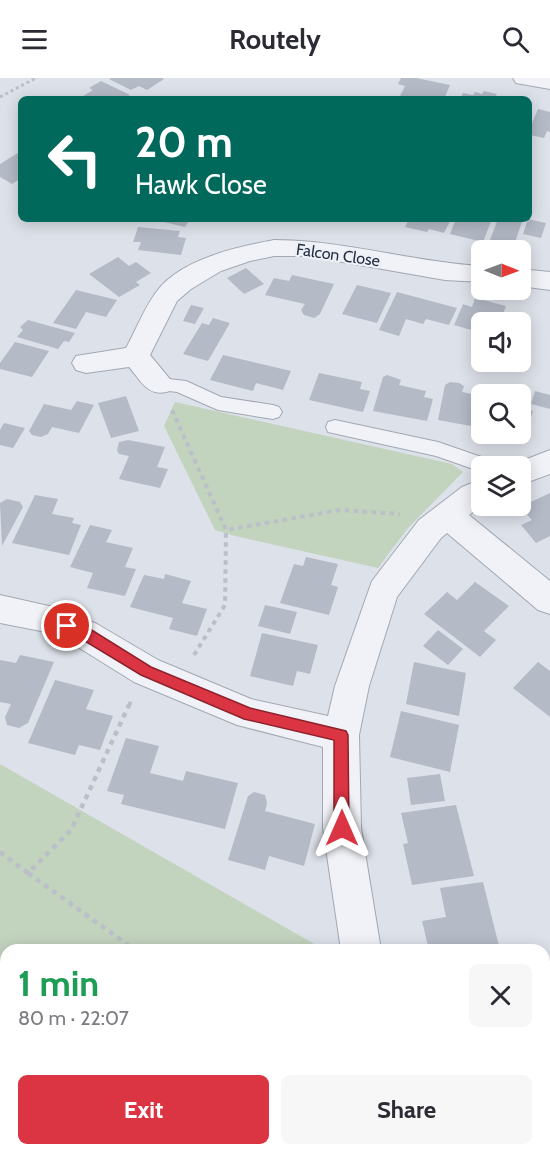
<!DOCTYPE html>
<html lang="en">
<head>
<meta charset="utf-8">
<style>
	body { margin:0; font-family:Cabin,sans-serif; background:#f7f7f7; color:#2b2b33; height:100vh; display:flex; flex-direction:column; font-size:22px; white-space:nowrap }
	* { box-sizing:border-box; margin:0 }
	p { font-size:20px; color:#7c7c81 }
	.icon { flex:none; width:33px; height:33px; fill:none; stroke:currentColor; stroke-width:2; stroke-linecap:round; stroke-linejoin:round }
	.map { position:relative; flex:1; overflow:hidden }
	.drawer { position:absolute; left:0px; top:866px; width:550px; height:212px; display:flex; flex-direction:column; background:#fff; border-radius:18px 18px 0 0; box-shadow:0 3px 15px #0003 }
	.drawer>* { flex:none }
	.guide { position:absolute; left:18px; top:18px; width:514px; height:126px; border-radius:9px; box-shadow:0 3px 15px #0003; background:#00695c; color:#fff; overflow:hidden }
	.needle { width:39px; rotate:91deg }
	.controls { position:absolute; left:471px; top:162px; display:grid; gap:12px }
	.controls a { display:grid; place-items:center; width:60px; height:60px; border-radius:9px; background:#fff; box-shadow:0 3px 15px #0003; font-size:30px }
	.pin { position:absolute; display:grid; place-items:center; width:51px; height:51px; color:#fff; margin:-26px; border:3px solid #fff; border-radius:50%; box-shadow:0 2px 6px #0007 }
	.me { position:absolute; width:66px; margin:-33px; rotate:0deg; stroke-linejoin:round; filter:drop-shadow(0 0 4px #0008) }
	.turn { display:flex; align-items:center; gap:21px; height:126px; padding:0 18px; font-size:27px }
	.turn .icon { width:78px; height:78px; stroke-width:2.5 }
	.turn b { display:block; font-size:42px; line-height:51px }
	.round { display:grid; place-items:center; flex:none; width:63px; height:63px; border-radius:9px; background:#f7f7f7 }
	.summary { display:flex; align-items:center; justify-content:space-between; height:102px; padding:0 18px }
	h1 { font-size:36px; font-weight:700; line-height:45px; color:#1e9e55 }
	.button { display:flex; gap:12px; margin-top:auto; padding:12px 18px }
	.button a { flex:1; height:69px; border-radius:9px; background:#db3544; color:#fff; font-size:24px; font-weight:700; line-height:69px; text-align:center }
	.button a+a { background:#f7f7f7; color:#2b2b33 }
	header { display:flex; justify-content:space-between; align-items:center; height:78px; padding:0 18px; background:#fff; font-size:27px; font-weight:700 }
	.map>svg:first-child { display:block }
	.green { fill:#c2d3be }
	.building { fill:#b4bac6 }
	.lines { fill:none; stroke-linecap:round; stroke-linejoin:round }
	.service-casing { stroke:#a2a8b3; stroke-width:2 }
	.minor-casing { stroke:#a2a8b3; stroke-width:2 }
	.path-far2 { stroke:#bbbfc8; stroke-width:3; stroke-dasharray:3 3; stroke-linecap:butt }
	.path-far1 { stroke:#bbbfc8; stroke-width:4; stroke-dasharray:4.5 4.5; stroke-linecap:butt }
	.path { stroke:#bbbfc8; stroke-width:4.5; stroke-dasharray:5 5; stroke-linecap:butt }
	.service { fill:#f0f2f7; fill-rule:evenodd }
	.minor { fill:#f0f2f7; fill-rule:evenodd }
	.route { fill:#db3544; stroke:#8e222c; stroke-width:1.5 }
	.labels { text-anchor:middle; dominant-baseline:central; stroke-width:4.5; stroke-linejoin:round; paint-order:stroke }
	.far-street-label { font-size:16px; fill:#252e41; stroke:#edf0f6 }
</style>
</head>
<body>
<header><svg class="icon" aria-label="menu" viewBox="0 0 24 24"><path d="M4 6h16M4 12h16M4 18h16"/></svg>Routely<svg class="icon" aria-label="search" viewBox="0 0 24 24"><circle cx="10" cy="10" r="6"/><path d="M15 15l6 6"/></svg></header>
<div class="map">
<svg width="550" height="1076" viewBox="0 0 550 1076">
	<rect width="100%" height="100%" fill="#dde1e9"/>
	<path class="green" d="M175,324l277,62 11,8 -56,57 -29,39 -143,-32 -20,-6 -51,-104z
		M0,686l323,185 -317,1v199h352l1,5h-359z"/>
	<path class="building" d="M112,0h50l2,1 -17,11 -8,-4 -8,4 -22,-11z
		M401,0h15l34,7 -6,14h-31l-13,-3 5,-10 -7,-2z
		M101,3l29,14 -7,4h-45l15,-9 -4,-2z
		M484,13l13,3 -3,5h-34l3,-6 10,2 2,-3 7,2z
		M538,31l12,3v20l-3,-1 -3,7 -14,-3v-7z
		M21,73v27l-9,6 -12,-7v-13z
		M166,141h24l-5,8 -21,-5z
		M409,141h42l-7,14 -15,-4 -2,3 -22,-5z
		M456,141h36l-9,23 -33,-8z
		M498,141h25l-9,26 -24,-5z
		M528,141l18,4 -5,15 -18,-4z
		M138,149l42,4 -2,6 8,1 -5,17 -43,-5 3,-8h-8z
		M118,179l11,9 7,-4 15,11 -15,9 4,3 -21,12 -30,-23z
		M246,190l18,16 -20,10 -17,-16z
		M292,197l42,9 -14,30 -6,4 -10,-3 -3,-5 4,-6 -40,-9 9,-17 15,3z
		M357,207l34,8 -14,30 -35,-9z
		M76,212l41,10 -11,17 -20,-5 -10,17 -23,-6z
		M397,214l60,16 -8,17 -23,-6 -3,5 -17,-5 -7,17 -20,-6z
		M475,220l31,8 -6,16h-18v18l-6,-4 2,-4 -24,-7 9,-21 9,3z
		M191,227l13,3 -9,16 -12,-3z
		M213,240l17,5 -22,38 -25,-7 19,-31 7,2z
		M28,242l47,13 -6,9 -5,-1 -6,8 -41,-12 6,-7 -3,-3z
		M15,264l34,9 -17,26 -32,-8v-6z
		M223,277l68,16 -8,19 -27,-7 -3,8 -43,-11z
		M319,295l43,9 -2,7 10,2 -7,21 -54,-12z
		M387,297l14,5 -2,5 27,6 -2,6 9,2 -6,22 -54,-10 10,-34z
		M450,304l9,1 5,3 -2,6 20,4v32l-44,-8 7,-35z
		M535,313l15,4v14l-19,-5z
		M126,318l13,35 -28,7 -13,-35z
		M77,323l17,4 -15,28 -27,-6 -4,7 -7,3 -9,-2 -3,-4 15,-27 27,6z
		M520,330l13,3 -6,20 -7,-2z
		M4,345l21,5 -12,20 -13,-3v-15z
		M128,362l37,7 -8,20 11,2 -8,19 -41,-9 10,-23 -10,-2 -2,-4 2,-8z
		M550,415v43l-14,7 -15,-18 11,-5 -12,-13z
		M35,417l23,4 -6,15 22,4 -2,5 9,2 -12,30 -57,-12z
		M7,421l13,3 3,5 -21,39 -2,-43z
		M90,447l22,5 -6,12 27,6 -8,19 11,2 -11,27 -38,-8 6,-15 -23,-6z
		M306,479l32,7 -7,21 7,2 -9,28 -49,-12 14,-39 9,2z
		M165,496l26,7 -9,22 25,6 -10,27 -28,-7 4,-11 -43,-11 14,-32 20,4z
		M475,504l34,24 -25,25 12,9 -16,17 -56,-43 23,-22 10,8z
		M265,527l32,7 -7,22 -32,-8z
		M438,552l25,19 -15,16 -25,-19z
		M262,555l56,12 -8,29 -13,-3 -4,15 -43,-10z
		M20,577l34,7 -26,61 -9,5 -12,-3 -2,-8 6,-13 -11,-2v-42l16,3z
		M414,584l52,11 -7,43 -53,-12z
		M538,584l12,9v46l-37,-29z
		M55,602l39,10 -8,19 27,7 -13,34 -21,-5 -4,10 -47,-12z
		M401,633l58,14 -9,47 -60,-15z
		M126,660l33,8 -9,27 33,8 3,-10 52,12 -13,46 -104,-25 3,-9 -17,-4z
		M440,696l5,27 -34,4 -4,-27z
		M254,714l11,3 2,8 -2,8 50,13 -11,42 -35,-10 -4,14 -37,-10 20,-64z
		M456,727l18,71 -62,9 -9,-41 5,-1 -7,-30z
		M483,804l17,68h-71l-7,-29 24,-4 -6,-29z
		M464,1071h76l1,5h-76z"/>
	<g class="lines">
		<defs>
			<path id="service" d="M160,300l26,3 35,16 52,8 6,2 3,5 -3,5 -6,2 -55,-9 -41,-18 -23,-3 -3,-5 3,-5z
				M335,342l103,22 55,19 2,5h-13v6l-46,-16 -108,-24 -2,-5 2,-5z"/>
			<path id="minor" d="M513,0h37v11l-34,-6z
				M274,162c70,0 138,22 208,26v16l-37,-2 -137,-24h-34l-24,5 -29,10 -30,18 -14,12 -27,54 24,29 -4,7c-22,7 -28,-9 -41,-24l-43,6 -10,-3 -4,-7 4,-7 50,-8c10,-18 18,-40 31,-57 24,-32 80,-44 117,-51z
				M520,191l30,3v18l-30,-4z
				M550,372v24l-30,11v-19h-11z
				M482,401v26l-13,10 81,66v33l-12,-4 -91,-77 -6,5 -44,59 -28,89 -10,49 2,93 20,122h-40l-18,-122v-81l-86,-22 -103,-43 -61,-38 -27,-12 -46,-9v-28l62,14 35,15 61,36 93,39 77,17 7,-30 37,-105 47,-61 43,-33z
				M371,1071h44l1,5h-44z"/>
		</defs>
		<use href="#service" class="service-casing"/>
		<use href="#minor" class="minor-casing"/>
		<path class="path-far2" d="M0,19l36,-19"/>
		<path class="path-far1" d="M172,332l54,120 114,-20 60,4
			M194,577l31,-50 1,-75
			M129,628l2,-5"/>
		<path class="path" d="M0,774l28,21 43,-43 58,-125
			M28,795l107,77
			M286,1071l1,5"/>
		<use href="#service" class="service"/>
		<use href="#minor" class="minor"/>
	</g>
	<path class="route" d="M67,542l23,9 61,38 99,41 96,23 2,4 1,93 -2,5 -5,3 -6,-3 -2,-5v-88l-90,-21 -103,-44 -61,-37 -18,-8 -2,-4 2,-4z"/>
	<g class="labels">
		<g class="far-street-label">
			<text transform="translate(338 177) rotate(8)">Falcon Close</text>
		</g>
	</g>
</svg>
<div class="controls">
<a><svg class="needle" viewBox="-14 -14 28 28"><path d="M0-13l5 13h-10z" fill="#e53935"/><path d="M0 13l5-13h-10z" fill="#7c7c81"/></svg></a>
<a><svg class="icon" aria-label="sound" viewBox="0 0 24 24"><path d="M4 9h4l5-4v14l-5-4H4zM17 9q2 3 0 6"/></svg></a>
<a><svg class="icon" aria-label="search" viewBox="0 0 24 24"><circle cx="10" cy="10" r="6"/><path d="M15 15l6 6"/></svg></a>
<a><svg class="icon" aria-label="layers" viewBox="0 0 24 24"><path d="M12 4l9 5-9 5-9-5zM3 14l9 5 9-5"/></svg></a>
</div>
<div class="pin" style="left:67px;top:548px;background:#d93025"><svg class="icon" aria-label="arrive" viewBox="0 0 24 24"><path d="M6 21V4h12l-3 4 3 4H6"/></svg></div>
<svg class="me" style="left:342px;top:750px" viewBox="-20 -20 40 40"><path d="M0-17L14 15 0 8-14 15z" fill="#db3544" stroke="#fff" stroke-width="4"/></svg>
<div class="guide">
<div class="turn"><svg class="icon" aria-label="left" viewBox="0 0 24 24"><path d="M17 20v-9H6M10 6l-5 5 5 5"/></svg><div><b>20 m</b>Hawk Close</div></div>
</div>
<section class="drawer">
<div class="summary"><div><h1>1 min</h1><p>80 m · 22:07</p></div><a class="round"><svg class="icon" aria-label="close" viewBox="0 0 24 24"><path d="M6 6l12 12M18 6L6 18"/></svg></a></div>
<div class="button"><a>Exit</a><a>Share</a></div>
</section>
</div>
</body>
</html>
